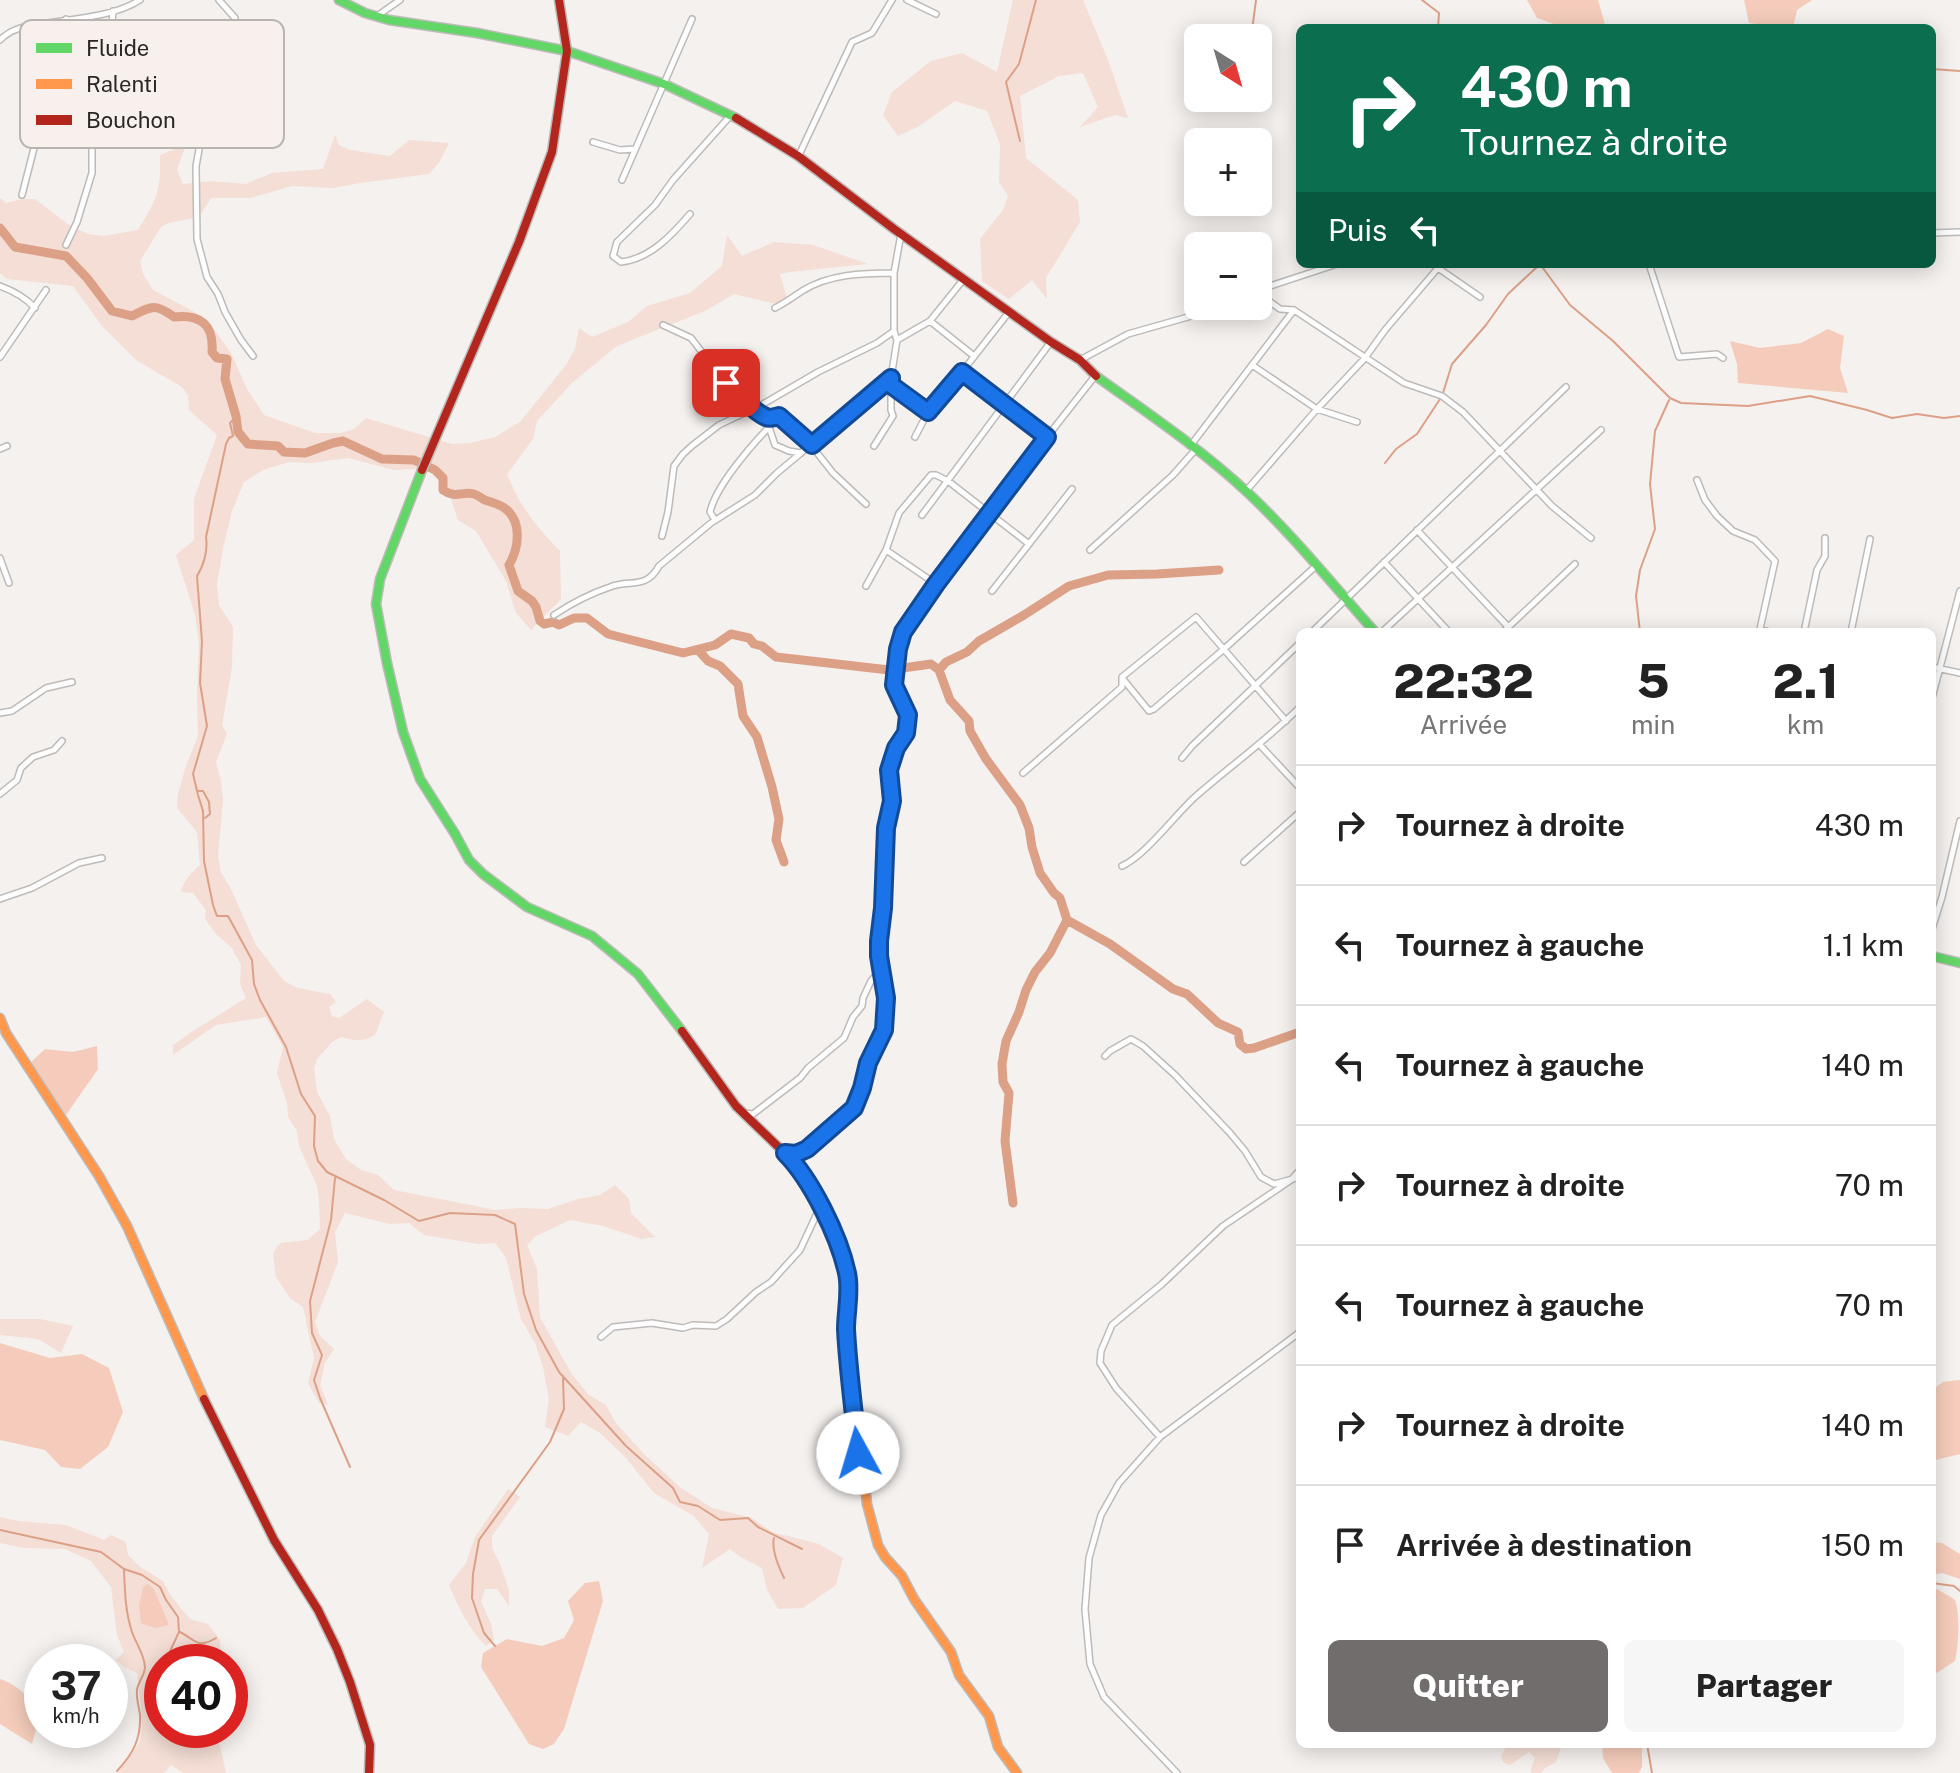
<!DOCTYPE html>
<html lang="fr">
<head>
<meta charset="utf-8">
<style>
	body { margin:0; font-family:"Public Sans",sans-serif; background:#f6f6f6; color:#222; height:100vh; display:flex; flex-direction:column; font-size:30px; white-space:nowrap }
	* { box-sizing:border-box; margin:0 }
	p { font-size:26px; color:#767676 }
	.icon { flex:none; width:44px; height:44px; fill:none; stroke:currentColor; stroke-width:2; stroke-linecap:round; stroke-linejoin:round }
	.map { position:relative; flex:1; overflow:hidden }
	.details { position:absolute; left:1296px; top:628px; width:640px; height:1120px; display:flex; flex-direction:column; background:#fff; border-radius:12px; box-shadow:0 4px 20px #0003 }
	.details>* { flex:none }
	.top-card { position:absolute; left:1296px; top:24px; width:640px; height:244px; border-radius:12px; box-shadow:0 4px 20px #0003; background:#0b6e4f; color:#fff; overflow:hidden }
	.needle { width:52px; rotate:143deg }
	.fabs { position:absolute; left:1184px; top:24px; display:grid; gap:16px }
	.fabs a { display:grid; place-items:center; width:88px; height:88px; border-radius:12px; background:#fff; box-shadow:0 4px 20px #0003; font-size:40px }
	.speed { position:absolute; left:24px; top:1644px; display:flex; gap:16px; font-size:40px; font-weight:700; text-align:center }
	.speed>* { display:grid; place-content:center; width:104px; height:104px; border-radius:50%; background:#fff; box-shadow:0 4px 20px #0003; line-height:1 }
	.speed small { font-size:20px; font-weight:400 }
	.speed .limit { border:12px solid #d22; background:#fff; color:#111 }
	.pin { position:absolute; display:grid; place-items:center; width:68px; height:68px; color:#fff; margin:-34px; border-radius:16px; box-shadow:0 4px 12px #0006 }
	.me { position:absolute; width:88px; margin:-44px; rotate:354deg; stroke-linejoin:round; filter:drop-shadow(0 0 6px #0008) }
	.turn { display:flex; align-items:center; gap:28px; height:168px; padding:0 32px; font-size:36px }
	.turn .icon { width:104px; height:104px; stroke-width:2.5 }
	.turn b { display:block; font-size:56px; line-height:68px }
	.then { display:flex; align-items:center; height:76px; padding:0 32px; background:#0003; gap:16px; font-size:30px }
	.eta { display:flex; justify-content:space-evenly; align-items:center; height:136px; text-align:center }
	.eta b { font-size:48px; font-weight:800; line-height:56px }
	.action { display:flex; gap:16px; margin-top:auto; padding:16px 32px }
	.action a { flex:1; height:92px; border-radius:12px; background:#706d6c; color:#fff; font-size:32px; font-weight:800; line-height:92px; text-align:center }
	.action a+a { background:#f6f6f6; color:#222 }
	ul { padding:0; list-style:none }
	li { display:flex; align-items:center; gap:24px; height:120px; padding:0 32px; border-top:2px solid #e0e0e0 }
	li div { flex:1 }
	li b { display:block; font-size:30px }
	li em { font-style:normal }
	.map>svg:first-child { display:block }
	.green { fill:#f4ded5 }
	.forest { fill:#f5ccbb }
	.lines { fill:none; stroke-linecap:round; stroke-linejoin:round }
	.stream { stroke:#dca087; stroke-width:2 }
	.river { stroke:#dca087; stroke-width:9 }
	.street-casing { stroke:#bdbbb9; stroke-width:8 }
	.fast-casing { stroke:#bdbbb9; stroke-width:11 }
	.slow-casing { stroke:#bdbbb9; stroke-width:11 }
	.jam-casing { stroke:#bdbbb9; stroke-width:11 }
	.street { stroke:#fefdfd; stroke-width:5 }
	.fast { stroke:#63d668; stroke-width:8 }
	.slow { stroke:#ff974d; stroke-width:8 }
	.jam { stroke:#b3261e; stroke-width:8 }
	.route-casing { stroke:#114b97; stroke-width:20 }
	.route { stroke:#1a73e8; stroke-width:14 }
	.key { fill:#f7f0ed; stroke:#b9b3b1; stroke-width:2 }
	.key-label { font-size:22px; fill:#292625 }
</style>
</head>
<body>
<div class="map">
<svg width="1960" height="1773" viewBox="0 0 1960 1773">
	<rect width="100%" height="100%" fill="#f5f1ef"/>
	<path class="green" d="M1013,0h70l25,60 20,58 -13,-3 -35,12 18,-20 -15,-34 -24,3 -39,20 6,62 52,42 2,22 -34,56 1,21 -15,-19 -23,19 -27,-18 -2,-42 23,-29 5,-14 -9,-14 1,-38 -13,-33 -32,-10 -36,25 -21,10 -15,-21 9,-23 39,-31 31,-8 35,19z
		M144,64l25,14 19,45 -1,18 -10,29 6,14 28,-3 35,3 26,-11 51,-4 12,-34 4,10 11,5 40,6 19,-16 40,3 -10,20 -10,11 -69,9 -26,5 -42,-2 -41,12h-40l-12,19 -31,6 -7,4 -21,34 3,13 10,16 38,20 16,10 24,33 16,36 17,26 51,18h26l13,-4 12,-11 86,26 18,-1 25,-6 25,-15 46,-57 9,-16 4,-21 13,9 36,-15 19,-16 43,-13 32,-27 5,-31 15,21 32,-14 39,3 55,19 -78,8 -10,2 8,28 -12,2 -42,-10 -29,17 -88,35 -44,36 -36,39 -4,18 -26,35c14,34 28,51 53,77l1,48 -30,31 -15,-17 -10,-32 -30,-50 -18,-11 -12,-36 -8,-16 -44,2 -46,-12 -37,5 -22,-1 -26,8 -19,12 -12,29 -9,37 -6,37 2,20 14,22 -1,40 -10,58 5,9 -11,28 5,20 2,18 -5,56 3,16 9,15 26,58 28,36 14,7 32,6 6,8 -7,5 3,9 7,2 28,-19 17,13 -9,23c-13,7 -20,6 -34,2l-9,5 -15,17 -3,9 3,24 13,24 4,23 12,20 15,11 17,5 16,15 102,20 24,-2 28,1 30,-10 22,-4 15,-10 14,14 2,14 24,24 -13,2 -39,-13 -33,-6 -34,16 -9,9 10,24 3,48 31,56 18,22 17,10 9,17 29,32 37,34 31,20 40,10 20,14 47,12 24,14 -7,27 -33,23 -25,1 -11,-19 -5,-22 -23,-12 -9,-7 -28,19 7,-34 -15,-18 -40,-23 -28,-35 -26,-25 -19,-11 -13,14 -23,-9 4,-28 -6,-32 -8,-24 -14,-24 -15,-61 -11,-15 -17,1 -54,-9 -15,-12 -19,1 -45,-11 -10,19 3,30 -23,60 5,14 14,13 -9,14 -5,22 8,20 -9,-2 -11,-20 6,-25 -11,-51 -13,-9 -14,-21 -3,-24 7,-10 28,-3 12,-11 -1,-27 -2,-16 -18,-40 -2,-15 -9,-14 -1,-14 -10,-30 6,-26 -17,-30 -50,8 -43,30v-10l20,-14 53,-33 -6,-14 1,-19 -9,-17 -16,-14 -11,-15 1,-9 -13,-17 -12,-1c2,-11 11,-20 19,-27l-3,-33 -20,-24 1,-14 8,-28 12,-30 -1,-43 2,-51 -4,-27 -19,-60 18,-15v-41l23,-64 -28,-25 -1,-15 -6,-8 -46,-27 -34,-34 -29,-40 -66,-7 -7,-6v-75l6,5 16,-4h13l34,26 19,9 16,2 34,-6c19,-32 23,-38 22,-75l13,-5v-38l-9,-18z
		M0,1319h40l33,7 -12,27 -23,-14 -38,-4z
		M508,1489l12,8 -28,39v12l8,16 9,26v16l-12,-17h-12l-4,12 10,23 3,16 -8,6c-18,-18 -27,-38 -37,-61l17,-22 9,-26z
		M0,1517l18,4 48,4 38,15 7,-5 15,7 2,13 11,11 24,15 8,15 19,23 18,5 12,16 1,12 -5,10h-54v68h50l8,16 6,27h-43l-12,-8 -7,8h-46l22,-31 1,-32 -4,-37 -13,-6 -8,-7 8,-8 -7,-17 -6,-48 -20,-26 -26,-12 -41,-1 -24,-5z
		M1517,1744h45l-6,18 -11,6 -4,5h-10v-5l4,-10 -6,-6 -19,13 -7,-3 -2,-6 5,-9z"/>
	<path class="forest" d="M1527,0h71l8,28h-41l-28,-10z
		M1744,0h68l-15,10 -4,18h-28l-2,-3 -14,-2z
		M1828,329l16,7 -4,32 8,25 -110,-10 -1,-19 -7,-23 30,7 41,-5z
		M97,1046l1,23 -32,46 -36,-52 15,-14 28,3z
		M0,1343l50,15 32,-4 27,14 14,44 -15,35 -28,22 -19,-2 -16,-17 -45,-10z
		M1960,1380v74l-28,7v-71l11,-8z
		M1932,1542l10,1 18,11v25l-18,-6 -10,2z
		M599,1581l4,20 -39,128 -10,15 -11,5 -14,-5 -48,-77 2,-14 24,-14 35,7 22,-8 10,-18 -6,-19 17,-18z
		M148,1584l6,5 15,36 -14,3 -14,-5 -2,-17 4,-19z
		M1937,1589c5,3 13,7 18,11 5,11 4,46 0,61l-23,15v-85z
		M0,1679c16,5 35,20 37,38 1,8 -3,19 -5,27l-32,-20z
		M1602,1744h40v23l-3,6h-27l-9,-15z"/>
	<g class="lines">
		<path class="stream" d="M1422,0l17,13 -1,15
			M1251,38l5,-38
			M1932,69l28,2
			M1241,105l1,-7
			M1020,141l-14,-59 13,-18 17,-64
			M1540,264l30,41 43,36 57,57 11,5 67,3 62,-10 57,14 25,8 25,-4 27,4 16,-2
			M236,417l-6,6 3,13 -4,2 -3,6 -20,93c2,13 -2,28 -9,39l5,65 -2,42 7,43 -14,48 5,21 5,16 1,50 9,44 4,11h11l24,44 2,24 6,16 26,47 15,47 14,22 -1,30 4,15 9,11 57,28 35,21 31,-8 45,2 20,9 9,70 12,36 23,42 67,74 47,42 7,14 18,4 22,14 28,-2 10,9 44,22
			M1385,463l11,-14 21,-15 25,-38 10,-32 34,-39 22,-31 31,-29
			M1640,632l-4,-36 4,-26 15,-41 -5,-45 5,-53 14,-31
			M197,791h6l6,11 1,12 -5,4
			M335,1178l-4,42 -21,81 2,32 10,22 -8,25 6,18 30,69
			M0,1530l101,22 23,17 18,6 18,12 6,13 12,17 1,15 -14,30
			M774,1538c-3,12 5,29 10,40
			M1932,1583l22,3 6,5
			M180,1632c17,9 17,17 36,6
			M495,1646l-11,-13 -12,-35 1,-24 6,-34 71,-98 14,-33 -1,-31
			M1647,1744l5,29
			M117,1771c16,-17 24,-32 23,-56 -1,-8 -4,-17 -3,-25 1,-8 8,-15 8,-23 -1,-14 -9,-23 -13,-35 -7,-21 -7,-41 -8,-62"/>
		<path class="river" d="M0,228l15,19 51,9 21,22 25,33 20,5c20,-10 23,-13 42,1 27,-3 40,8 38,35l5,6 10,1 -2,20 11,37 2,16 10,12 30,2 6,6 21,1 28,-10 10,-2 39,18 32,1 21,10 8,8v12c13,9 19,1 31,4 4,1 7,4 11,6 6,2 13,4 18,7 20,13 16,41 6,58l9,26 14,10 4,6 4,14 4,3 9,-2 6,3 15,-7h13l21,16 75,19 32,-8 16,-11 18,4 5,6 8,2 14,11 113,13 42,-6 8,6 11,30 19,21 1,10 16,28 34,46 9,23 3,19 8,26 14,20 6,5 7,22 43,24 63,45 14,5 31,29 20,9 2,12 6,5 8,-1 46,-16
			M698,650l10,11 12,5 18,18 5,32 14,21 15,50 7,32 -3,21 8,22
			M939,670l7,-8 21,-10 12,-11 45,-26 45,-29 39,-11 49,-1 62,-4
			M1013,1203l-8,-62 4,-48 -6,-11 -1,-18 4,-23 13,-29 7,-22 9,-18 15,-19 17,-33"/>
		<defs>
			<path id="street" d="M219,0l16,18 -1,4 -22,30 -4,10 -1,13 3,30 -8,28 -6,33 1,73 10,38 11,17 7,18 16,28 12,16
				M907,0l29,14
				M377,16l23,-16
				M0,40c12,-12 24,-13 41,-16 30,-5 73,-7 99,-24
				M593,142l27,8 15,-1
				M799,155l53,-113 20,-9 20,-33
				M622,180l70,-161
				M22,195l22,-86v-12l22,-78
				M690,214c-18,21 -40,45 -69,48l-8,-6 4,-14 38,-37 18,-25 58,-65
				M1932,233l28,-1
				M66,245l11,-23 15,-49v-29l18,-97 3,-36
				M1435,264l3,4 42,29
				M1649,264l30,93 38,-3 6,4
				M0,286c14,5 25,11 35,22
				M1258,290l79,-26
				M1258,301h11l11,8 14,1 110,73 38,13 21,16 89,94 39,32
				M775,308c10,-5 18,-11 27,-17 27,-17 61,-18 92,-18
				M930,321l44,35
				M663,325l28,13 35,45 16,16 22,17 6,3 9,-3 24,19 30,38 33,31
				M897,340l33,-19 33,-41
				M0,357l46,-67
				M1080,360l48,-26 60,-17 26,-11
				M1252,365l65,44 40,13
				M962,372l85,65
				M892,386l36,26
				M770,419l-1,8 6,18 14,6 12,2
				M915,437l13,-25 34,-40 47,-60
				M1191,445l103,-135
				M874,446l19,-30 -2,-6v-32l6,-38 -3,-9v-58l7,-39
				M0,449l7,-3
				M1697,480l8,20 12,16 16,15 22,9 20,21 -15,68 9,3
				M1246,491l71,-82 48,-51 20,-28 53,-62
				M922,515l128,-172
				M715,520l-5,-8c6,-26 40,-65 59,-85
				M1417,530l96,102
				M662,536l6,-24 6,-46 9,-12 10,-9 26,-20 44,-21 55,-32 59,-29 17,-12
				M1029,544l43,-55
				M886,550l50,34
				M1090,550l83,-75 23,-26
				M0,558l9,25
				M1384,562l65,70
				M866,586l20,-36 13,-37 32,-38h5l12,6 81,63 -37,47
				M554,615c18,-12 35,-21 56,-28 20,-8 36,3 49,-21l52,-43 44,-28 22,-22 114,-95
				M1312,632l254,-245
				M1382,632l219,-202
				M1503,632l72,-68
				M1804,632l13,-62 8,-14v-18
				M1851,632l19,-93
				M1932,667l28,6
				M1123,679l26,32 5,-2 70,-60 92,-83
				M1932,698l28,-107
				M0,713l12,-2 34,-23 26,-6
				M1259,744l41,44
				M1182,758l10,-12 108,-103
				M1023,773l99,-86v-10l74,-60 90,104
				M0,794l17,-14 4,-12 12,-11 21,-7 8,-9
				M1244,862l56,-50
				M1122,866c23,-10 52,-50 73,-69 34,-30 72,-57 105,-90
				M0,899l32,-11 47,-25 23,-5
				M1932,929l10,-32 18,-76
				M1105,1056l5,-5 21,-12 12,7 32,29 55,58 15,18 16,26 13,7 26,-7
				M745,1113l8,1 4,-3 43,-33 8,-10 36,-30 9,-21 9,-11 1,-8 8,-17 10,-12
				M785,1153l11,1 11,-5 47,-41 8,-20 6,-25 16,-33 2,-32 -7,-57 4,-33 3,-80 6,-27 -3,-31 7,-22 10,-15 2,-18 -14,-30 4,-36 5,-17 33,-48 111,-147 48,-61
				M601,1337l12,-10 39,-4 31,5 10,-3 23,1 11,-7 29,-27 15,-10 29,-32 20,-43
				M1160,1437l-44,-49 -16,-25 1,-12 11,-26 50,-41 61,-58 68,-46 9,-10
				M1177,1773l-73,-76 -14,-33 -5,-55 4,-51 12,-43 18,-32 41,-46 140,-105"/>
			<path id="fast" d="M339,0l26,13 24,7 88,13 90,18 97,33 72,34
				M1096,376c51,37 104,72 151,116 46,43 86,93 128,140
				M422,470l-42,109 -4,25 11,59 16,69 17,47 35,55 14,26 14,14 44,33 65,29 46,38 44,57
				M1932,956l28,7"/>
			<path id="slow" d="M0,1018l6,15 93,143 28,50 77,173
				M846,1323l12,130 4,6 5,45 11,41 7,12 17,19 12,23 37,53 8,23 30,41 9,31 19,26"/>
			<path id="jam" d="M736,118l62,38 96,73 157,113 29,18 16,16
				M422,470l97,-228 33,-90 15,-101 -8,-51
				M682,1031l54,75 61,59 16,24 24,53 11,33 -2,48
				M204,1399l70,141 44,70 19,39 13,33 20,63 -1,28"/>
		</defs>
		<use href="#street" class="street-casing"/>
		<use href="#fast" class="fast-casing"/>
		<use href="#slow" class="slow-casing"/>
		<use href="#jam" class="jam-casing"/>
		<use href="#street" class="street"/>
		<use href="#fast" class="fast"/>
		<use href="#slow" class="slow"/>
		<use href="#jam" class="jam"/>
	</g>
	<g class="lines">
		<defs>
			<path id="route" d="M726,383c9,9 29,30 40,34 4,2 8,0 13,-1l33,29 79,-67v7l37,27 34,-40 85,65 -111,147 -33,48 -5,17 -4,36 14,30 -2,18 -10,15 -7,22 3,31 -6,27 -3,80 -4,33v15l7,42 -2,32 -16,33 -6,25 -8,20 -47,41 -11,5 -11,-1c26,26 54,83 62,120 4,18 -1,38 -1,56 2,41 8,82 12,124"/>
		</defs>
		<use href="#route" class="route-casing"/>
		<use href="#route" class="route"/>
	</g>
	<rect x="20" y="20" width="264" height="128" rx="12" class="key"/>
	<rect x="36" y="43" width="36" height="10" fill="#63d668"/>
	<rect x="36" y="79" width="36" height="10" fill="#ff974d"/>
	<rect x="36" y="115" width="36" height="10" fill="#b3261e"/>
	<g class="key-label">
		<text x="86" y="56">Fluide</text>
		<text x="86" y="92">Ralenti</text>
		<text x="86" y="128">Bouchon</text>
	</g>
</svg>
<div class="fabs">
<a><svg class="needle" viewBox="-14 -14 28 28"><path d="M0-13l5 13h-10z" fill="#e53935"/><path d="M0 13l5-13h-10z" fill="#767676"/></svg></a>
<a>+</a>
<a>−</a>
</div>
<div class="speed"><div>37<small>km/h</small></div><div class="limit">40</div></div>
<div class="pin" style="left:726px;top:383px;background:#d93025"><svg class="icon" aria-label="arrive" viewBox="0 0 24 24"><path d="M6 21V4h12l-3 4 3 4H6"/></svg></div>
<svg class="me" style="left:858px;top:1453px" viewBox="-20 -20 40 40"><circle r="19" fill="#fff"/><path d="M0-13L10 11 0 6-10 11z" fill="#1a73e8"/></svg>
<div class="top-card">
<div class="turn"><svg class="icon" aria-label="right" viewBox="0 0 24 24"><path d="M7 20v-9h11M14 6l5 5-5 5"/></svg><div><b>430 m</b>Tournez à droite</div></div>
<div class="then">Puis<svg class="icon" aria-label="left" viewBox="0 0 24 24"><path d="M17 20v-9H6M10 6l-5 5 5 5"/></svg></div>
</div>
<section class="details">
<div class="eta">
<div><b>22:32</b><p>Arrivée</p></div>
<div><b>5</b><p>min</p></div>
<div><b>2.1</b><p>km</p></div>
</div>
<ul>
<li><svg class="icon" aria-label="right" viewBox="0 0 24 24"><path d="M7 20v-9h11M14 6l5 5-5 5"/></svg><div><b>Tournez à droite</b></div><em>430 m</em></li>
<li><svg class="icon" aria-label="left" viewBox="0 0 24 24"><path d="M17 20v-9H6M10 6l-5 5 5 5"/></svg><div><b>Tournez à gauche</b></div><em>1.1 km</em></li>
<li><svg class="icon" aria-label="left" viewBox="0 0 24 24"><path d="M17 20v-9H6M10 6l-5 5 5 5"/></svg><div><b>Tournez à gauche</b></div><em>140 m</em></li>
<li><svg class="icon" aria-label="right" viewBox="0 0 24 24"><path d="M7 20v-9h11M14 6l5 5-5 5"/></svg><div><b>Tournez à droite</b></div><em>70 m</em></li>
<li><svg class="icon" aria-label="left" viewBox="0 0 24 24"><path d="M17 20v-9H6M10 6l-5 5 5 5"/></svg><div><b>Tournez à gauche</b></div><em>70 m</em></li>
<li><svg class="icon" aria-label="right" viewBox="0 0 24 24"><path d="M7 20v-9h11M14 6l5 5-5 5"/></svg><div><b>Tournez à droite</b></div><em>140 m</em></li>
<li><svg class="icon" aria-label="arrive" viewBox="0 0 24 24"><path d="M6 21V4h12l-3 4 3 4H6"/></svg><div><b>Arrivée à destination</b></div><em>150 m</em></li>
</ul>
<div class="action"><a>Quitter</a><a>Partager</a></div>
</section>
</div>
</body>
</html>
